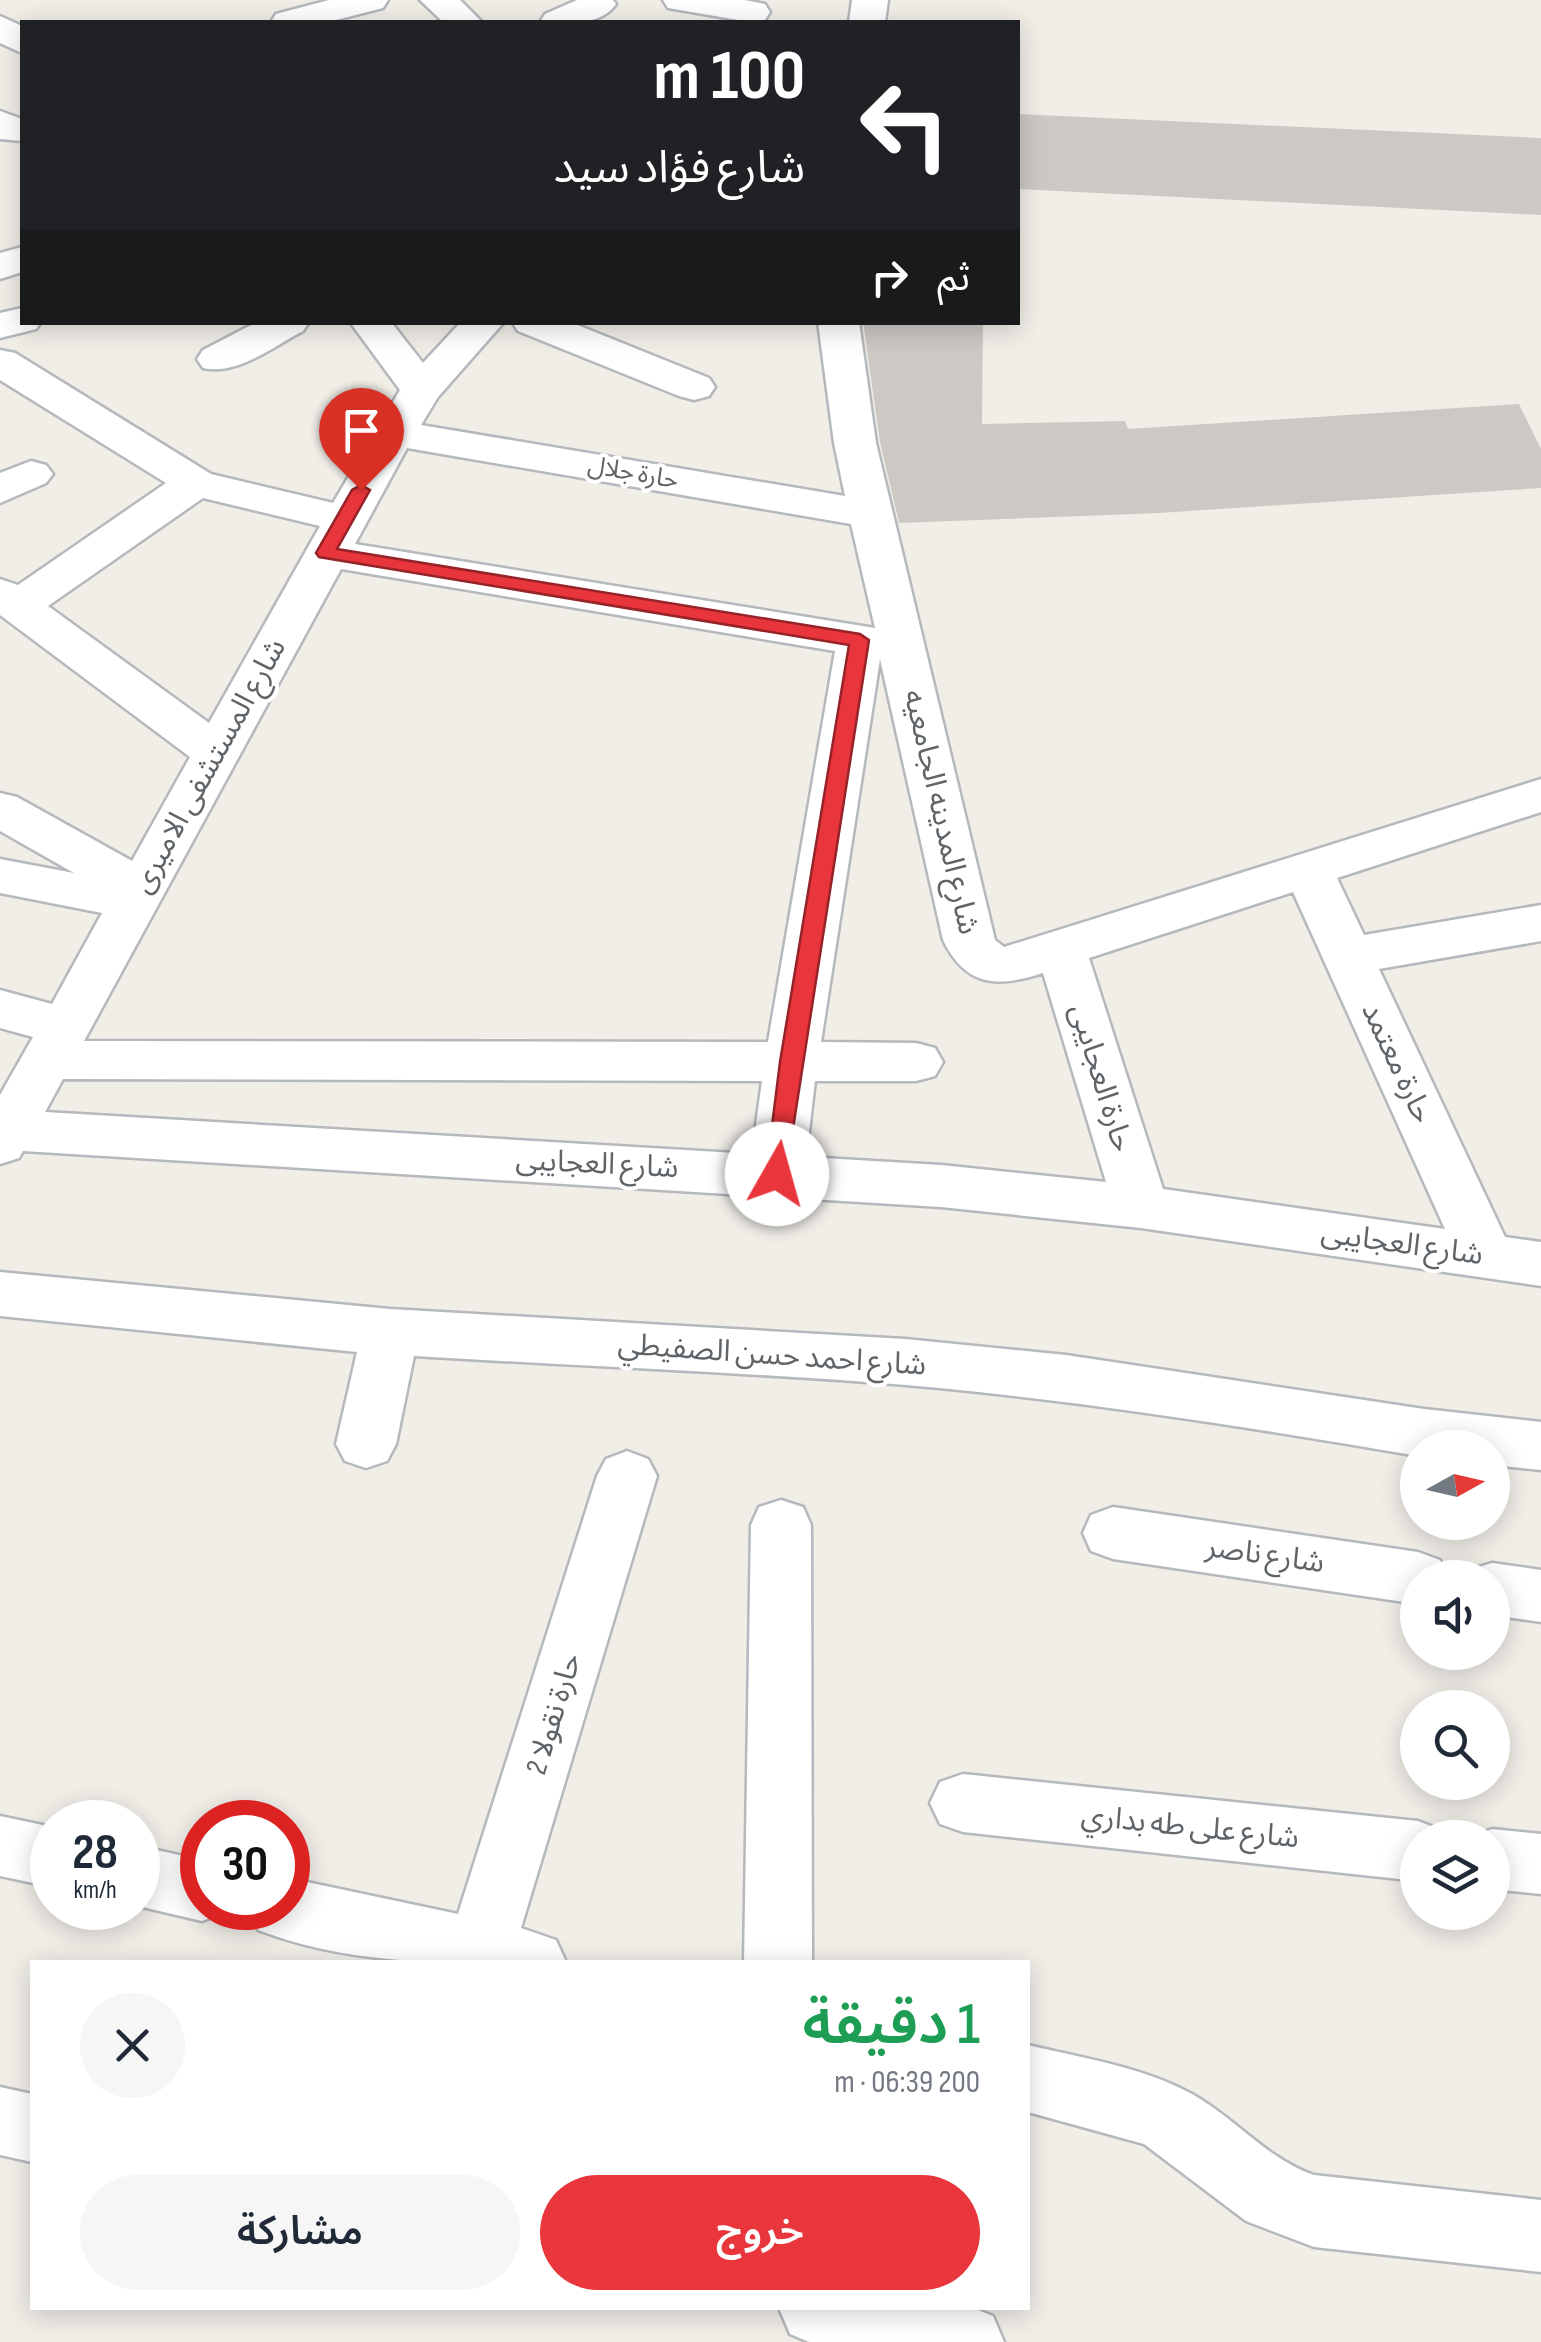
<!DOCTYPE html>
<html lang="ar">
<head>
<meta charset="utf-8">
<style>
	body { margin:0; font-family:"Sofia Sans Condensed","Noto Sans Arabic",sans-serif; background:#f6f6f7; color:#1f2937; direction:rtl; height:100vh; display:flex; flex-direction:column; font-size:38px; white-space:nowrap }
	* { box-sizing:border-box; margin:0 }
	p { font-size:32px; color:#747a83 }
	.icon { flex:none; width:55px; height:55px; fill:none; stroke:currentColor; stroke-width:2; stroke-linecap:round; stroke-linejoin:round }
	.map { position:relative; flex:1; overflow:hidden; direction:ltr }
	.panel { position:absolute; left:30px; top:1960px; width:1000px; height:350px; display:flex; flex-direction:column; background:#fff; border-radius:0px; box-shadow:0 5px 25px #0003; direction:rtl }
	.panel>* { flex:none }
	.banner { position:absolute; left:20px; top:20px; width:1000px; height:305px; border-radius:0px; box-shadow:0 5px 25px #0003; direction:rtl; background:#202124; color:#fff; overflow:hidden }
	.needle { width:65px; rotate:82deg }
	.tools { position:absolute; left:1400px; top:1430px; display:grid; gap:20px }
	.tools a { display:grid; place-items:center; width:110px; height:110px; border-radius:50%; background:#fff; box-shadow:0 5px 25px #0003; font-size:50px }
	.speed { position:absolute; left:30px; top:1800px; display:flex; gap:20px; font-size:50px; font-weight:700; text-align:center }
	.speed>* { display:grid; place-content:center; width:130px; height:130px; border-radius:50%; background:#fff; box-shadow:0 5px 25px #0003; line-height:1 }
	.speed small { font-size:25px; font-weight:400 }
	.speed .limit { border:15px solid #d22; background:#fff; color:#111 }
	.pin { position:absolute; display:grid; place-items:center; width:85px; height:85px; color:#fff; margin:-102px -42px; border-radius:50% 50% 50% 0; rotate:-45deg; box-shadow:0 0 10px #0007 }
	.pin .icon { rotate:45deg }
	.me { position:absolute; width:110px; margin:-55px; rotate:7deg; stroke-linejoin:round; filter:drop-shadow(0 0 8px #0008) }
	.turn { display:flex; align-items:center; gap:35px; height:210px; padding:0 50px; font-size:45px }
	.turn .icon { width:130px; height:130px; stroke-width:2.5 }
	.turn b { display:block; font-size:70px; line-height:85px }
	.then { display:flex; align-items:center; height:95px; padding:0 50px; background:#0003; gap:20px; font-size:38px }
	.round { display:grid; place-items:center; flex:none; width:105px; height:105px; border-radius:52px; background:#f6f6f7 }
	.summary { display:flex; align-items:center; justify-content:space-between; height:170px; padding:0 50px }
	h1 { font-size:60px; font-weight:600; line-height:75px; color:#1e9e55 }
	.primary-button { display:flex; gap:20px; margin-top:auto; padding:20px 50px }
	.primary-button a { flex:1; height:115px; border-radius:60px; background:#e9353c; color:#fff; font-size:40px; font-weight:600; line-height:115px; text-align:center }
	.primary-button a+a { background:#f6f6f7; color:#1f2937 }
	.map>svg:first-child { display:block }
	.building { fill:#ccc9c5 }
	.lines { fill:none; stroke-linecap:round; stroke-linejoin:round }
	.minor-casing { stroke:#b5b8bc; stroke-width:5 }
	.minor { fill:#fff; fill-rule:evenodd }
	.route { fill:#e9353c; stroke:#972227; stroke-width:2.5 }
	.labels { text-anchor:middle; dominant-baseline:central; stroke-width:8; stroke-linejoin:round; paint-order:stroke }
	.far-street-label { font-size:25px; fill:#5f6468; stroke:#fff }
	.street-label { font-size:30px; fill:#5f6468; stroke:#fff }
</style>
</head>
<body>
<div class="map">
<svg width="1541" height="2342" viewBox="0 0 1541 2342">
	<rect width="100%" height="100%" fill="#f1eee8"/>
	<path class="building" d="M1018,114l523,24v77l-523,-26z
		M863,322h120l-1,102 143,-3 3,8 391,-25 22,45v39l-382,25 -260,10 -19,-81z"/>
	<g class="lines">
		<defs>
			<path id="minor" d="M329,0h59l-5,8 -55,14h-57l5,-8z
				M420,0h40l22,22h-39z
				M577,0h36l3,4c-16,23 -51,19 -76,18l5,-8z
				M663,0h82l20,4 5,8 -5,8 -15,2 -82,-14z
				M852,0h36l-3,22h-36z
				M0,16l22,10v27l-22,-10z
				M0,111l22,8v22l-22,-2z
				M22,247v25l-22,7v-26z
				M22,308v14h19l-5,7 -36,9v-25z
				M257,322h52l-6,9c-29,15 -66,45 -100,37l-6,-9 6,-9z
				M350,322h41l32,41 38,-41h43l-66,75 -17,28 424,71 -11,-53 -16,-121h41l17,121 119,497 9,7 537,-168v33l-204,66 27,57 177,-30v36l-162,28 126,268 36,5v44l-400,-58 -200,-21 -918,-56 -4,7 -19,6v-69l33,-58 -33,-9v-38l52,14 50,-91 -102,-20v-34l74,14 -74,-42v-38l17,4 115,64 58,-104 -190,-142v-36l18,6 148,-102 -166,-103v-30l15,3 196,121 122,29 67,-113zM407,448l444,76 24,104 -520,-84zM203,498l117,28 -111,197 -161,-117zM341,569l494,82 -67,391 -684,-1zM880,659l63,281c23,47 54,48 100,33l63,209 -165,-17 -135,-8 9,-76h101l19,-5 8,-14 -8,-14 -19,-5 -95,-1zM1293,892l152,337 -282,-40 -74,-231zM63,1079l699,2 -10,73 -707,-42z
				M512,322h58l139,56 6,9 -6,9 -15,4 -15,-4 -161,-65z
				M31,461l15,4 7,9 -7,9 -46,20v-30z
				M0,1272l390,37 515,30 161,16 358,54 117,13v48l-49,-5v-17h-74v8c-170,-29 -340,-56 -512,-71 -163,-13 -328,-19 -492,-29l-18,88 -9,17 -21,7 -21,-7 -9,-17 21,-92 -357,-36z
				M627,1451l21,8 9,17 -136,452 35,12 10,22c-108,0 -205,7 -308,-32l-9,-22h39v-30l170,36 139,-438 9,-17z
				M781,1500l22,7 8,18 1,437h-68l7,-437 8,-18z
				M1113,1507l305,45 22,8 9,18h-31v26l-305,-45 -22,-8 -8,-18 8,-18z
				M1492,1563l49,7v52l-49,-7v-37h-25l3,-8z
				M963,1774l455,47 23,9 4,8h-27v43l-455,-49 -23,-8 -10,-21 10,-21z
				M0,1816l52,11v60l-52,-11z
				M1492,1829l49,5v60l-49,-5v-51h-23z
				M138,1846l64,14v48h26l-2,4 -24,9 -64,-15z
				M1028,2045c54,13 115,22 164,49 43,24 75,65 122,81l227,25v72l-227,-25 -68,-26 -102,-77 -116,-32z
				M0,2087l32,7v68l-32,-7z
				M779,2308h194l20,8 11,26h-195l-19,-8z"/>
		</defs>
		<use href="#minor" class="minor-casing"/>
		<use href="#minor" class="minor"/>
	</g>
	<path class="route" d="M361,485l9,5 -33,59 523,85 9,6 -84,540 -8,2 -11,-8 14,-112 69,-417 -530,-88 -3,-4 36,-63z"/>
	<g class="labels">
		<g class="far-street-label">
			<text transform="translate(633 473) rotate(10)">حارة جلال</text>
		</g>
		<g class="street-label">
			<text transform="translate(209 766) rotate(-61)">شارع المستشفى الاميرى</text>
			<text transform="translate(941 812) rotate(77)">شارع المدينه الجامعيه</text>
			<text transform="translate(1397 1063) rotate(65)">حارة معتمد</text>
			<text transform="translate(1101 1078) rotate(73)">حارة العجايبى</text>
			<text transform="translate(597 1164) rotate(3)">شارع العجايبى</text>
			<text transform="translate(1402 1244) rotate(8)">شارع العجايبى</text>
			<text transform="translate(772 1355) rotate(4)">شارع احمد حسن الصفيطي</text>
			<text transform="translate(1265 1555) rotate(8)">شارع ناصر</text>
			<text transform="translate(554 1714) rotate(-73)">حارة نقولا 2</text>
			<text transform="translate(1190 1827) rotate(6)">شارع على طه بداري</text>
		</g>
	</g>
</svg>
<div class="tools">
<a><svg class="needle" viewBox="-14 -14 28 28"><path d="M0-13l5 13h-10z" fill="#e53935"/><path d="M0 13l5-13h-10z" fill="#747a83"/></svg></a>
<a><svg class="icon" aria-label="sound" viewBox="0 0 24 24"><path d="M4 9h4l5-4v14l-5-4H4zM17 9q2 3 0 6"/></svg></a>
<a><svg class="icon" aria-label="search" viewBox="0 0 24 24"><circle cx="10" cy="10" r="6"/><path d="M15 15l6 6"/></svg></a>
<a><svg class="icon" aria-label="layers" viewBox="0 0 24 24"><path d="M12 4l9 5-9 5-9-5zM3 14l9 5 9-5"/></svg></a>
</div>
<div class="speed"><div>28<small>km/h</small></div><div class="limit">30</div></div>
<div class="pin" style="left:361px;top:490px;background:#d93025"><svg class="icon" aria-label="arrive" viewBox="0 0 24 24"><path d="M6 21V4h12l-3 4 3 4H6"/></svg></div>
<svg class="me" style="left:777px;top:1174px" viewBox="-20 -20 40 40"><circle r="19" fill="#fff"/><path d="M0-13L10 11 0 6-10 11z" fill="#e9353c"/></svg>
<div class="banner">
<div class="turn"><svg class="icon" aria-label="left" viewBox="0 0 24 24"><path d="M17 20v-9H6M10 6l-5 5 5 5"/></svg><div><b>100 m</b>شارع فؤاد سيد</div></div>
<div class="then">ثم<svg class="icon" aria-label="right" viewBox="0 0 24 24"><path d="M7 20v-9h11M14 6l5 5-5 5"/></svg></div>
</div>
<section class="panel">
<div class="summary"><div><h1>1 دقيقة</h1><p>200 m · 06:39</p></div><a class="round"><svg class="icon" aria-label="close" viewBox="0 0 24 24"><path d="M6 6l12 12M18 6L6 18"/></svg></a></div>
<div class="primary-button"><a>خروج</a><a>مشاركة</a></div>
</section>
</div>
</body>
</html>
